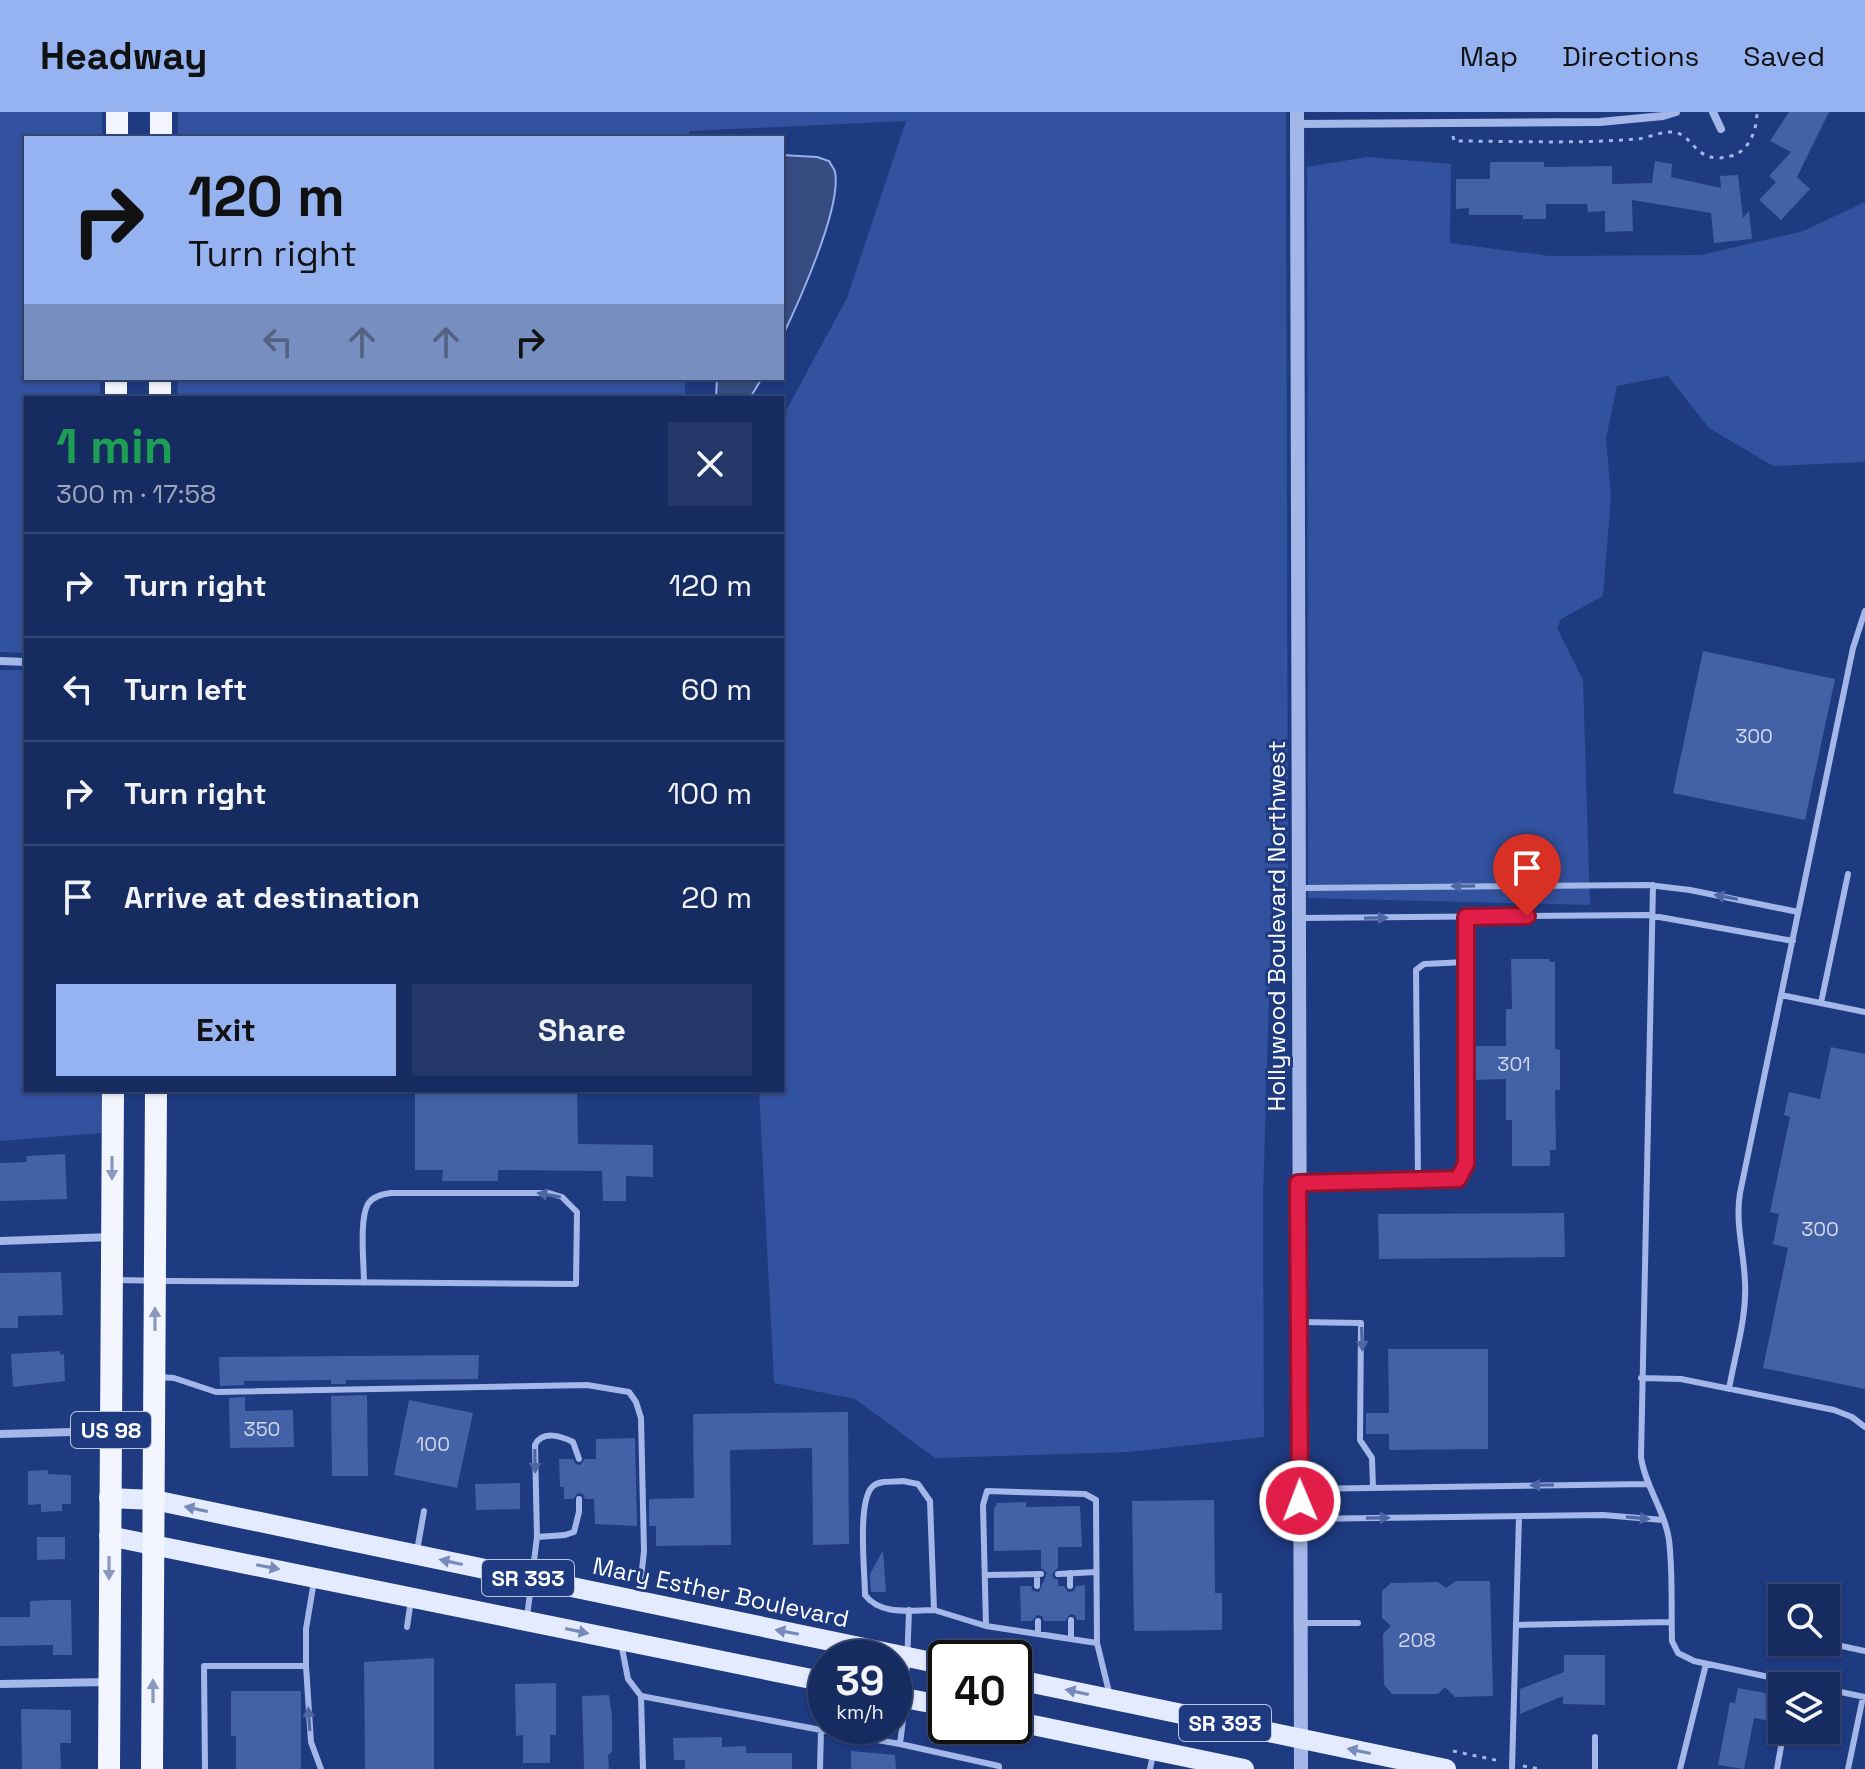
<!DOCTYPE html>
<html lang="en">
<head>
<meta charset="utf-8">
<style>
	body { margin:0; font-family:"Space Grotesk",sans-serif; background:#233869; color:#f1f3f6; height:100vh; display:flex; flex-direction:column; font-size:30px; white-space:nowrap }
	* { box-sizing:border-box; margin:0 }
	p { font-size:26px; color:#9ea7bd }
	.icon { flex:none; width:44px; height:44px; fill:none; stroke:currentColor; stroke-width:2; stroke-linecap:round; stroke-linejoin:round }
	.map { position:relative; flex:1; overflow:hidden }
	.side { position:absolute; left:24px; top:284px; width:760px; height:696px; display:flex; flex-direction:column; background:#162c60; border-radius:0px; box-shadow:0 2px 6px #0004,0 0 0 2px #354875 }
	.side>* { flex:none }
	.banner { position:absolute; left:24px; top:24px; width:760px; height:244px; border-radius:0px; box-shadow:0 2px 6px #0004,0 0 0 2px #354875; background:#95b2f1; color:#111; overflow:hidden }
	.tools { position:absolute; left:1768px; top:1472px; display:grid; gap:16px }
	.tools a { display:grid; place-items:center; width:72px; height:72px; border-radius:0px; background:#162c60; box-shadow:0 2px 6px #0004,0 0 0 2px #354875; font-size:40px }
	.speed { position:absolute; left:808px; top:1528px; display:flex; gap:16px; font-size:40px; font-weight:700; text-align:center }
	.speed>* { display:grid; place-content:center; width:104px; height:104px; border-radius:50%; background:#162c60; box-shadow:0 2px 6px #0004,0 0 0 2px #354875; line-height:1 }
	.speed small { font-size:20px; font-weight:400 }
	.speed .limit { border:4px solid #111; border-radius:12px; background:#fff; color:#111 }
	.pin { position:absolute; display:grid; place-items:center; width:68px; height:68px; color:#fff; margin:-82px -34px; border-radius:50% 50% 50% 0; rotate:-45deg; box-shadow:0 0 8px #0007 }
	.pin .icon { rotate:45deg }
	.me { position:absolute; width:88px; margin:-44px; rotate:359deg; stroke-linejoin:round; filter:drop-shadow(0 0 6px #0008) }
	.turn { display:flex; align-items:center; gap:28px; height:168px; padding:0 32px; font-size:36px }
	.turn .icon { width:104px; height:104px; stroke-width:2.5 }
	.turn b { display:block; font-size:56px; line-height:68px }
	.lanes { display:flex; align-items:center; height:76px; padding:0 32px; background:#0003; justify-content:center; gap:40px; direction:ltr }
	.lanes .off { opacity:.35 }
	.round { display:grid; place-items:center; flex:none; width:84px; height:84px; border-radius:0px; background:#233869 }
	.head { display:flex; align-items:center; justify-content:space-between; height:136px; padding:0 32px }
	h1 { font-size:48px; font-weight:700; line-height:60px; color:#1e9e55 }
	.primary-button { display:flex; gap:16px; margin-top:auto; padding:16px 32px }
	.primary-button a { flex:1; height:92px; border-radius:0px; background:#95b2f1; color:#111; font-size:32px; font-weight:700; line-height:92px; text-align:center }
	.primary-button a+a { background:#233869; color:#f1f3f6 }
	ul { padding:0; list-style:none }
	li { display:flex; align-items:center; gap:24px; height:104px; padding:0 32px; border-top:2px solid #354875 }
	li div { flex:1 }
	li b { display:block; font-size:30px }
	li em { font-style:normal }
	header { display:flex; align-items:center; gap:48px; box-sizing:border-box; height:112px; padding:0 40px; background:#95b2f1; color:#111 }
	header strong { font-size:38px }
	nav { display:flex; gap:44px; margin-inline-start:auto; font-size:28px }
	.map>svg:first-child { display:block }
	.green { fill:#32519e }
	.water { fill:#364b7f; stroke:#96b0ea; stroke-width:2 }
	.building { fill:#4361a7 }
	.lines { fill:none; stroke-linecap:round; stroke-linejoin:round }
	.path { stroke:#a3b8e8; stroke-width:3; stroke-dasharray:4 6; stroke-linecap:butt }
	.service { stroke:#a3b8e8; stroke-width:6 }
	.minor { stroke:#a3b8e8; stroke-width:8 }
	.tertiary { stroke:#a3b8e8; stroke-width:14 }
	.primary { stroke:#e5ebfe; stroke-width:20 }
	.trunk { stroke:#f2f5fe; stroke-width:22 }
	.oneway { fill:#4d66a4 }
	.oneway2 { fill:#8898bf }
	.oneway3 { fill:#788ab9 }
	.route-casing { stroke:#92132f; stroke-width:20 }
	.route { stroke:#e11d48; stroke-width:14 }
	.labels { text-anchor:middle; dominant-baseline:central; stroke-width:6; stroke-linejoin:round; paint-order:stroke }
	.number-label { font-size:20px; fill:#d0d8e9 }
	.shield { fill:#1e3a80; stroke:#bcc4d9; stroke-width:2 }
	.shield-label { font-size:22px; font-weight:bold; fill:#fff }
	.street-label { font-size:24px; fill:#fff; stroke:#1e3a80 }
</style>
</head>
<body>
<header>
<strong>Headway</strong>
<nav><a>Map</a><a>Directions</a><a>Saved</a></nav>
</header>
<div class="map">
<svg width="1865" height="1657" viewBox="0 0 1865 1657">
	<rect width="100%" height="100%" fill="#1e3a80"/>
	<path class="green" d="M0,0h102v26h-76v240h74v20h-74v255l-26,-1z
		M178,0h1108l2,785h-16l-9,301 1,239 -135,15 -194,6 -80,-59 -81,-16 -15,-293h23v-672l65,-120 59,-177 -217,10v7h-511z
		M1367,45l84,7 -1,79 100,13 151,-1 102,-24 62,-29v260l-92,4 -64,-38 -41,-52 -51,10 -11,52 5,58 -8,100 -42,23 -4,9 26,52 7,225 -282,-7 -1,-731z
		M178,266h507v20h-508z
		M0,558h26v420h77l-1,43 -102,8z"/>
	<path class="water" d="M782,43l35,2 12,4c2,4 5,7 6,11 7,35 -37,132 -53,165z
		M717,266h45l-12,20h-34z"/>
	<path class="building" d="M1789,0h40l-32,65 13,12 -29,31 -22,-20 17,-18 -7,-6 22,-24 -21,-11z
		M1655,49l17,3 -1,13 50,11 -1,-12 18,-1 5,43 6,-7 3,28 -38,4 -3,-30 -79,-13 1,31 -28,1v-21l-17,1 -1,-8h-41v15h-23v-4h-54v-7l-13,1v-30h34v-17h54v5l68,-1v18l40,-1z
		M1703,539l132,28 -30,141 -132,-27z
		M1511,847h38l1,3h5v87l5,1v40h-5l1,60h-6v16h-38v-46h-6v-41l-34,1v-34h34v-37h6z
		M1831,935l34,7v335l-102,-21 25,-120 -15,-4 6,-30 -9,-2 20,-95 -6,-2 5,-23 31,7z
		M415,978h162l1,54 75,1v32l-27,-1v25h-23l-1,-30 -104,-1v11h-56l1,-11h-28z
		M65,1042l2,45 -67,2v-38l27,-1 -1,-6z
		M1564,1101l1,44 -186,2 -1,-45z
		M61,1160l2,43 -45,1v12h-18v-55z
		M1388,1237h100v100l-99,1v-16h-23v-21h23z
		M60,1239v4l4,-1 1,27 -52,6 -2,-33z
		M479,1243l-1,24 -132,1v4h-15v-4l-87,1v4l-24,1 -1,-29z
		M367,1283l1,81h-36l-1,-80z
		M245,1285v14l48,-1 1,37 -64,1 -1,-50z
		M409,1288l64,13 -16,75 -63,-13z
		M848,1300l1,132 -36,1 -1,-97 -82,2 1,95 -75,1v-20h-7v-27l45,-1 -1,-84z
		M635,1326l2,88 -42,-2 -1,-25h-9l-2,-5 -5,-1 -5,6h-9v-12h-4l-1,-28h14l3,5 4,1 5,-6h11v-20z
		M48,1358v4l23,1v29h-9v7l-21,1v-8l-13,1v-34z
		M520,1371v26l-44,1 -1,-26z
		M1214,1388l1,93h7v37l-88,1 -2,-130z
		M1026,1390v5l54,-1 2,41h-24v21l-6,6 1,4 5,2v6h6l4,6 6,-1 2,-5 9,-1v35h-8l-2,-5 -5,-1 -5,7h-21l-2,-5 -5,-1 -5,6h-11l-1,-35h11l2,5 6,1 8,-19 -6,-5v-18l-47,1v-44h2v-4z
		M37,1425h28v22l-28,1z
		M883,1438l3,42h-15l-1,-18z
		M1456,1469h34l3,115 -38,1 -10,-10 -7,7h-46l-8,-9 -1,-51 8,-8 -9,-8v-27l9,-8 47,-1 8,6z
		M53,1488h18l1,55h-19v-10l-53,1v-29h30v-16z
		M1564,1543h41v50l-42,-1v-8l-43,18v-25l44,-17z
		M434,1546v111h-69l-1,-107z
		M556,1571v52h-6v28h-27v-28l-7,1 -1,-52z
		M1738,1576l37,7 -5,26 -16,-3 -10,51 -26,-4 12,-63 5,1z
		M231,1579h70v78h-65v-33h-5z
		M609,1583l3,21v36l-4,3 1,14h-25l-2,-73z
		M21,1597l50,1v33h-11l1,26h-39z
		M722,1625v10l24,-1v7h46v16h-107v-9h-11l-1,-22z
		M851,1639l44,4 1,14h-45z"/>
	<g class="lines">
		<path class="path" d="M1453,24l1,5c60,0 123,3 183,-2 12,-1 24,-8 36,-7 21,2 22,34 58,24 19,-5 26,-27 26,-44
			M1453,1639l47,10
			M1523,1654l16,3"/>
		<path class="service" d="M1653,773l-12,572c4,29 24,54 28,83 4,33 2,68 3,101l6,12 16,8 117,25
			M1301,776l347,-3 42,5 108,22
			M1298,806l350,-3 145,26
			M1781,883l84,17
			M1821,891l27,-129
			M1418,1068l-2,-210 8,-6 42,-2
			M1302,1071l156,-4 8,-15v-247
			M115,1168l57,1 404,3 1,-72 -15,-15 -13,-4h-158c-9,1 -18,3 -23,11 -9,15 -4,60 -4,79
			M1299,1210l62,1 -1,117 12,18 1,30
			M160,1265l14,1 42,14 371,-7 42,7 7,10 5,16 3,133 -5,47
			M1641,1266l40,1 153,31 18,7 13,10
			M1729,1277c6,-35 18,-71 16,-107 -1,-30 -10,-59 -5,-89l113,-545 12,-37
			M579,1347l-6,-17c-12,-6 -31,-12 -38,3l2,92 28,-2 9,-3 5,-20v-13
			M903,1369l15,3 12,17 4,109c-23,0 -53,6 -69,-15 0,-22 -8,-92 7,-108 7,-7 21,-5 31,-6z
			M1300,1377l348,-5
			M1300,1407l303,-4 60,5
			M417,1439l7,-40
			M1070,1461v13
			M1037,1462v12
			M1058,1462l38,-2
			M985,1463l56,-1
			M934,1498l52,16 111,17 13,53
			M527,1505l10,-80
			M1071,1508v19
			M1038,1509v13
			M1302,1511h56
			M1516,1513l155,-3
			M986,1514l-3,-121 4,-14 98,3 11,6 1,143
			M407,1515l4,-27
			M1823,1530l42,9
			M621,1531l7,36 13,17 2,73
			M306,1554l5,76 10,27
			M1826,1577l39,8
			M906,1581l3,-83
			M641,1584l180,34 -1,39
			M821,1618l79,14 5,-40
			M900,1632l99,22v3
			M205,1657l-1,-103h102v-37l8,-48
			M1150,1657l3,-14
			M1512,1657l7,-253
			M1595,1657v-32
			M1680,1657l26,-105
			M1777,1657l7,-39
			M1848,1657l15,-72"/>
		<path class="minor" d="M1713,0l8,17
			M1297,12l303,-2 63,-6 13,-4
			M0,549l26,1
			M0,1129l111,-4
			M0,1322l110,-3
			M0,1572l108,-2"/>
		<path class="tertiary" d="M1297,0l4,1657"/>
		<path class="primary" d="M109,1386l45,2 792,165
			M109,1424l717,146
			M1014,1567l432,90
			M894,1584l52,10
			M1014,1609l230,48"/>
		<path class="trunk" d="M117,26v-26
			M161,26v-26
			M116,286v-20
			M160,286v-20
			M109,1657l4,-679
			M152,1657l4,-679"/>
	</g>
	<defs><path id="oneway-solid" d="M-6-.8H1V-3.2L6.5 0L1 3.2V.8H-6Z" transform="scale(2)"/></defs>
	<g class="oneway">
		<use href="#oneway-solid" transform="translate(1463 774) rotate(179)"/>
		<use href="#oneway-solid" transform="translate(1726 785) rotate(-169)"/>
		<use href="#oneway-solid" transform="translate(1376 806) rotate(-1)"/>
		<use href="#oneway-solid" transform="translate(549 1083) rotate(-170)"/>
		<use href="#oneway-solid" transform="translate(1362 1227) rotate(88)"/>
		<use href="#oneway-solid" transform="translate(535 1349) rotate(89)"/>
		<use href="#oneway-solid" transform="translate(1542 1373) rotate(179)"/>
		<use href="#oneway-solid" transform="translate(1378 1406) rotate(-1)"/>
		<use href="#oneway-solid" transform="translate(1638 1406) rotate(5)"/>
		<use href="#oneway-solid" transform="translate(309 1607) rotate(-94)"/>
	</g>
	<g class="oneway2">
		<use href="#oneway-solid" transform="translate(112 1056) rotate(90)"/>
		<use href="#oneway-solid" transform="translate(155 1207) rotate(-90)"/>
		<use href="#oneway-solid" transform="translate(109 1456) rotate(90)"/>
		<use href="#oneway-solid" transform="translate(153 1579) rotate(-90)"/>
	</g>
	<g class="oneway3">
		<use href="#oneway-solid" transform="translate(196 1397) rotate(-168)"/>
		<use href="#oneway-solid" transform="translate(451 1450) rotate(-168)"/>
		<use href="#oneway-solid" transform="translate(268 1455) rotate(11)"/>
		<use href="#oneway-solid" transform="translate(577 1519) rotate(12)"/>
		<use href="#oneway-solid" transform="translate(787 1520) rotate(-169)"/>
		<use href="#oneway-solid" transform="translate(1077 1580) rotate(-168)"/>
		<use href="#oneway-solid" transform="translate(1359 1639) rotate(-168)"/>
	</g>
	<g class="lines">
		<defs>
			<path id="route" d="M1300,1389l-2,-318 160,-4 8,-15v-247l61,-1"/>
		</defs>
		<use href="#route" class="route-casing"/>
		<use href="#route" class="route"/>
	</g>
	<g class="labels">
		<g class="number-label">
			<text x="1754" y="624">300</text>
			<text x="1514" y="952">301</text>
			<text x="1820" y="1117">300</text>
			<text x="262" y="1317">350</text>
			<text x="433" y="1332">100</text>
			<text x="1417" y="1528">208</text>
		</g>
		<g class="shield">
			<rect x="71" y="1300" width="80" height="36" rx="6"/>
			<rect x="482" y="1448" width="92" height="36" rx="6"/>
			<rect x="1179" y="1593" width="92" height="36" rx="6"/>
		</g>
		<g class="shield-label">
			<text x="111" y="1318">US 98</text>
			<text x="528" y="1466">SR 393</text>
			<text x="1225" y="1611">SR 393</text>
		</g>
		<g class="street-label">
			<text transform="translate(1276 814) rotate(-90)">Hollywood Boulevard Northwest</text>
			<text transform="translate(721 1480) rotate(12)">Mary Esther Boulevard</text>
		</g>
	</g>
</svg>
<div class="tools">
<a><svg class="icon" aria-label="search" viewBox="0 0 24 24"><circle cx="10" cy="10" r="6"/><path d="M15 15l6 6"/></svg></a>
<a><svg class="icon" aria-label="layers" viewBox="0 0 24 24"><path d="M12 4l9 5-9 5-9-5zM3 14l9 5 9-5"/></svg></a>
</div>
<div class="speed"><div>39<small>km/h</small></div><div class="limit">40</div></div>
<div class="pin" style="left:1527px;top:804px;background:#d93025"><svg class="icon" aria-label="arrive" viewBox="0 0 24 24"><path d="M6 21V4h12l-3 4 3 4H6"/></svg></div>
<svg class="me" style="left:1300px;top:1389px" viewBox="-20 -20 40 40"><circle r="17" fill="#e11d48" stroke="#fff" stroke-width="3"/><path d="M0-11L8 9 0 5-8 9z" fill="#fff"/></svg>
<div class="banner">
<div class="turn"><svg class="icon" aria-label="right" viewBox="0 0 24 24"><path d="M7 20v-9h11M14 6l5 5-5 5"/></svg><div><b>120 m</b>Turn right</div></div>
<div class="lanes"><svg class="icon off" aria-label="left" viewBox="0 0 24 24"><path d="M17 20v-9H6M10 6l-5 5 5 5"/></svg><svg class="icon off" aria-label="ahead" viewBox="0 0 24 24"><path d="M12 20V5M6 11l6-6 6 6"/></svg><svg class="icon off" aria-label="ahead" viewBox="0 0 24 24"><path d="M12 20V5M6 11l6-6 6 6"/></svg><svg class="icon" aria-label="right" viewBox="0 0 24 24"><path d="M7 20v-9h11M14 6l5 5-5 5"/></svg></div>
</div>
<section class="side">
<div class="head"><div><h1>1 min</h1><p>300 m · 17:58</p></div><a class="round"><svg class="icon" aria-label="close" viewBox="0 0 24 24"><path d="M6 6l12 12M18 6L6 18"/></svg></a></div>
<ul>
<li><svg class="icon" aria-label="right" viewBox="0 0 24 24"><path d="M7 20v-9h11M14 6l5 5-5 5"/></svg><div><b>Turn right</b></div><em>120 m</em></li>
<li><svg class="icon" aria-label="left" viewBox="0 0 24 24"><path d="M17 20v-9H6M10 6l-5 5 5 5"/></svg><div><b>Turn left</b></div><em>60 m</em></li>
<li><svg class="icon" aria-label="right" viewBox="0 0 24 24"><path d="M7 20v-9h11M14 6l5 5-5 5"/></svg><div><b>Turn right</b></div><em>100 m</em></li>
<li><svg class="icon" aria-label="arrive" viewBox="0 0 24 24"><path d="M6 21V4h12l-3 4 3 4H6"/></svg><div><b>Arrive at destination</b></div><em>20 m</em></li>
</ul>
<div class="primary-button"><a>Exit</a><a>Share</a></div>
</section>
</div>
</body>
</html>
